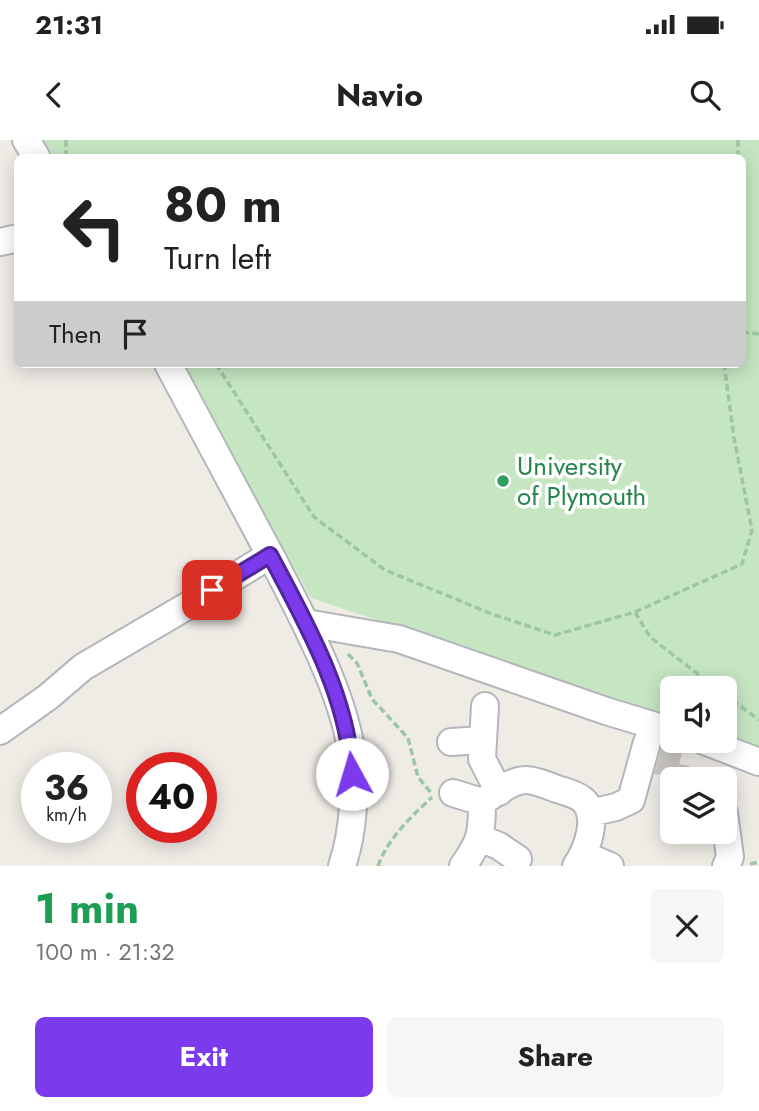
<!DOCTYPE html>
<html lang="en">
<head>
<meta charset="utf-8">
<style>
	body { margin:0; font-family:Jost,sans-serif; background:#f6f6f6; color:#222; height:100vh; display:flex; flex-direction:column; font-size:26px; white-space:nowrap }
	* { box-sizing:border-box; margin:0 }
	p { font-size:23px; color:#767676 }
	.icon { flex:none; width:38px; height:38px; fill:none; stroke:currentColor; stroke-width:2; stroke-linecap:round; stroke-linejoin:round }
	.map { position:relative; height:726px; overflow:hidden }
	.panel { display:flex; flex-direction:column; background:#fff; flex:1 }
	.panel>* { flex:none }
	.banner { position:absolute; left:14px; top:14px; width:732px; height:214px; border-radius:10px; box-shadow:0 4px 18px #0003; background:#fff; color:#222; overflow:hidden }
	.buttons { position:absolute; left:660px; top:536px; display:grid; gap:14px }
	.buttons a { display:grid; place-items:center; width:77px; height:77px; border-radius:10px; background:#fff; box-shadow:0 4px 18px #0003; font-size:35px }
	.speed { position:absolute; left:21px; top:612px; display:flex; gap:14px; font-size:35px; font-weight:700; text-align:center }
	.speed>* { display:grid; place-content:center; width:91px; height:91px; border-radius:50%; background:#fff; box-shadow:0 4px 18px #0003; line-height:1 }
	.speed small { font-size:18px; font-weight:400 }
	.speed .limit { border:10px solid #d22; background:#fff; color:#111 }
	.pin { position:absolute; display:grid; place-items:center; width:60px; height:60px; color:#fff; margin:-30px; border-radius:14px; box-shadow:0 4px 10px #0006 }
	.me { position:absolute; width:77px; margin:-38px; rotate:354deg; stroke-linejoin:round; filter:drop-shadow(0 0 5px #0008) }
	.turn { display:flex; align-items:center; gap:24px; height:147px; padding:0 35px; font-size:32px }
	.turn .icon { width:91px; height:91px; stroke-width:2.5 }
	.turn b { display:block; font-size:49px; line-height:60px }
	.then { display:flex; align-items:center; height:66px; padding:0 35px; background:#0003; gap:14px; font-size:26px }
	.round { display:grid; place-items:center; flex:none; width:74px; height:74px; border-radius:10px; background:#f6f6f6 }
	.head { display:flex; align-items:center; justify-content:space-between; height:119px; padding:0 35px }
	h1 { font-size:42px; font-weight:700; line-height:52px; color:#1e9e55 }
	.primary-button { display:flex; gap:14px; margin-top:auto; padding:14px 35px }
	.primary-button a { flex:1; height:80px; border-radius:10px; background:#7c3aed; color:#fff; font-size:28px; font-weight:700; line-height:80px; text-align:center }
	.primary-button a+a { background:#f6f6f6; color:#222 }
	.status { display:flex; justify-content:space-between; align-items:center; height:49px; padding:0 35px; background:#fff; direction:ltr }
	.status svg { height:19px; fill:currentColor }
	header { display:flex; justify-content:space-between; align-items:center; height:91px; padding:0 35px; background:#fff; font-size:32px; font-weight:700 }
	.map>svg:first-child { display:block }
	.green { fill:#c6e6c2 }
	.building { fill:#cac7c3 }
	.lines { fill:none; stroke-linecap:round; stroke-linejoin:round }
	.minor-casing { stroke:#b3b6ba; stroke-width:30 }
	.path { stroke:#9cc7a4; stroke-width:3.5; stroke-dasharray:7 3.5; stroke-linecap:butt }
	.minor { stroke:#fff; stroke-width:26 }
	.route-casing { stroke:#51269a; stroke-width:18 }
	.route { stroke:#7c3aed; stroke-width:12 }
	.leisure-dot { fill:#2e9e5b; stroke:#fff; stroke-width:2.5 }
	.labels { text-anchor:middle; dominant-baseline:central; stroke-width:7; stroke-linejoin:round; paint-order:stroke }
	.leisure-label { font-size:26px; fill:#27864d; stroke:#fff; text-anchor:start }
</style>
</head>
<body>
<div class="status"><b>21:31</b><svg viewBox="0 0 49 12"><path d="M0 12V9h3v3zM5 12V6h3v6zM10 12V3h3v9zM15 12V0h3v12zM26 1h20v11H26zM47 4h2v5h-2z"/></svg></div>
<header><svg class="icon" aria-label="back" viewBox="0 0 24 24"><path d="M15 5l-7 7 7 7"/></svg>Navio<svg class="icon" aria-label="search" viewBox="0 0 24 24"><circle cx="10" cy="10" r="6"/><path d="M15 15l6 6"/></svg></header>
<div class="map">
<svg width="759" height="726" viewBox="0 0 759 726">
	<rect width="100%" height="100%" fill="#efece6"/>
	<path class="green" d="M43,0h716v608l-34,-12 -1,-48h-52v30l-361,-120 -130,-234h561v-206h-686z"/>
	<path class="building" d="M662,605l21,4 -4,15 11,2 -4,13 -32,-5z"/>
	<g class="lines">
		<defs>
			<path id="minor" d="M26,0l11,18
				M0,102l18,-4
				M168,224c35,66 71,132 106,198 28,54 68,128 77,187 5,37 3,82 -9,117
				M306,483l93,16 207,72 66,20
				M485,566l-3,53 17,33
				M0,591l48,-34 35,-30 111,-65 76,-47
				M702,600l57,22
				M451,602l32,-2
				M453,653l29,9c12,-7 28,-22 44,-22 9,0 23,6 31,9 9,3 19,5 26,11 17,16 4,50 -7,66
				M590,673l26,-6 15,-7 16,-58
				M724,673l6,44 -4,9
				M480,698l19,8 19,13
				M584,715l26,11
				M463,726c18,-26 19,-32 19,-64"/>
		</defs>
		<use href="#minor" class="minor-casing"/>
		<path class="path" d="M66,0v18
			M738,0v18
			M742,192l17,2
			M216,224l98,153 71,53 107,44 63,21 80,-23 107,-48 10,-34 -18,-92 -10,-74
			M635,472l15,25 66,51
			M348,514l9,9 15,36 36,39 10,39 14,17
			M724,554l35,26
			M750,724l9,-2
			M378,726c10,-28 33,-49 54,-69"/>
		<use href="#minor" class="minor"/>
	</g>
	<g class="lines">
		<defs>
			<path id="route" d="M212,450l58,-35c36,68 78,141 82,219"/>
		</defs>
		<use href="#route" class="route-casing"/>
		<use href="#route" class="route"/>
	</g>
	<circle class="leisure-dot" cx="503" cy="341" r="7"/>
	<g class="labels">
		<g class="leisure-label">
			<text x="517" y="326">University<tspan x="517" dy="30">of Plymouth</tspan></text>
		</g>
	</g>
</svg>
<div class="buttons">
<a><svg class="icon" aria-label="sound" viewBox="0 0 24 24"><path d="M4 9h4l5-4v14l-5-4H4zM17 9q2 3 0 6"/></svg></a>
<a><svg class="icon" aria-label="layers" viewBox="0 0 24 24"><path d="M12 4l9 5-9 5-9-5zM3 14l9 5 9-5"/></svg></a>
</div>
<div class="speed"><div>36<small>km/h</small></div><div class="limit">40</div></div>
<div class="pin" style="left:212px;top:450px;background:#d93025"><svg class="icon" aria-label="arrive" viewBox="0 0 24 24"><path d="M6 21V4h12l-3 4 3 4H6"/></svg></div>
<svg class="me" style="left:352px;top:634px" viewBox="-20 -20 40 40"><circle r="19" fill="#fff"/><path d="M0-13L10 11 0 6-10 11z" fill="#7c3aed"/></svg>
<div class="banner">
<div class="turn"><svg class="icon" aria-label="left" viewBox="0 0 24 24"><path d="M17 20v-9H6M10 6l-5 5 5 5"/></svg><div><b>80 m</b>Turn left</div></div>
<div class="then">Then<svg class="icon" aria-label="arrive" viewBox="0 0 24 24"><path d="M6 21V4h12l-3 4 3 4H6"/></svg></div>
</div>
</div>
<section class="panel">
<div class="head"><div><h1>1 min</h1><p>100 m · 21:32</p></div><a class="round"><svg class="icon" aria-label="close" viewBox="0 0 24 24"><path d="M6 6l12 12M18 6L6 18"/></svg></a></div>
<div class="primary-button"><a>Exit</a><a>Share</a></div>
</section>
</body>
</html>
